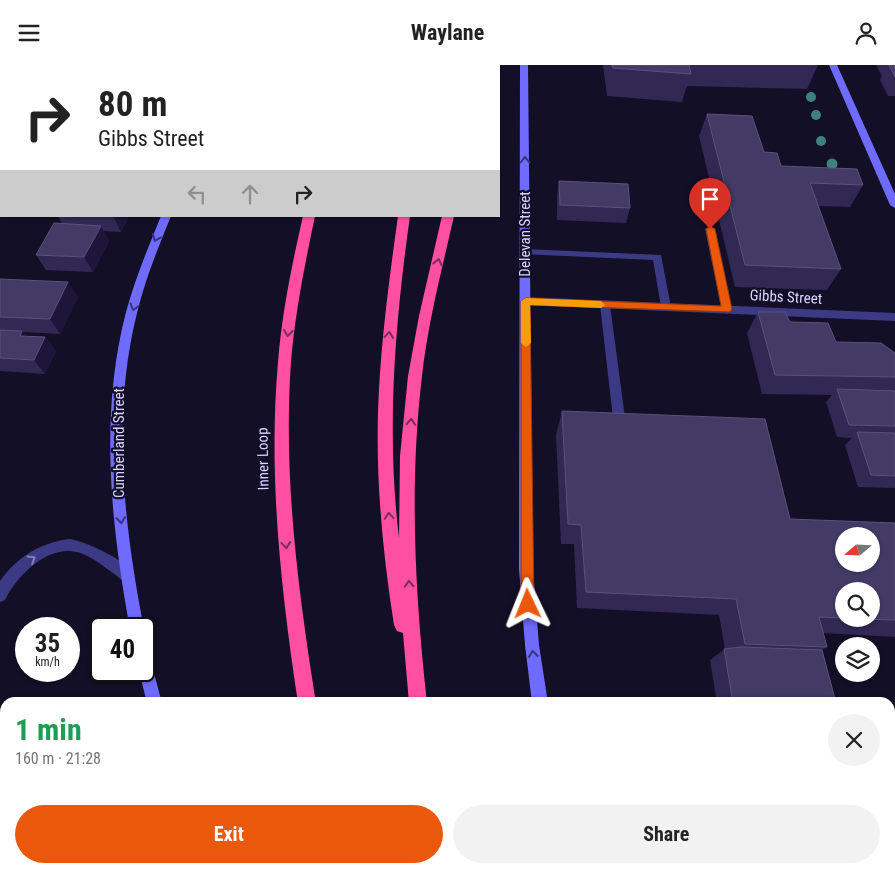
<!DOCTYPE html>
<html lang="en">
<head>
<meta charset="utf-8">
<style>
	body { margin:0; font-family:"Roboto Condensed",sans-serif; background:#f2f2f2; color:#222; height:100vh; display:flex; flex-direction:column; font-size:19px; white-space:nowrap }
	* { box-sizing:border-box; margin:0 }
	p { font-size:16px; color:#767676 }
	.icon { flex:none; width:28px; height:28px; fill:none; stroke:currentColor; stroke-width:2; stroke-linecap:round; stroke-linejoin:round }
	.map { position:relative; flex:1; overflow:hidden }
	.drawer { position:absolute; left:0px; top:632px; width:895px; height:176px; display:flex; flex-direction:column; background:#fff; border-radius:15px 15px 0 0; box-shadow:0 1px 4px #0004 }
	.drawer>* { flex:none }
	.top-card { position:absolute; left:0px; top:0px; width:500px; height:152px; box-shadow:0 1px 4px #0004; background:#fff; color:#222; overflow:hidden }
	.needle { width:32px; rotate:251deg }
	.buttons { position:absolute; left:835px; top:462px; display:grid; gap:10px }
	.buttons a { display:grid; place-items:center; width:45px; height:45px; border-radius:50%; background:#fff; box-shadow:0 1px 4px #0004; font-size:25px }
	.speed { position:absolute; left:15px; top:552px; display:flex; gap:10px; font-size:25px; font-weight:700; text-align:center }
	.speed>* { display:grid; place-content:center; width:65px; height:65px; border-radius:50%; background:#fff; box-shadow:0 1px 4px #0004; line-height:1 }
	.speed small { font-size:12px; font-weight:400 }
	.speed .limit { border:2px solid #111; border-radius:8px; background:#fff; color:#111 }
	.pin { position:absolute; display:grid; place-items:center; width:42px; height:42px; color:#fff; margin:-51px -21px; border-radius:50% 50% 50% 0; rotate:-45deg; box-shadow:0 0 5px #0007 }
	.pin .icon { rotate:45deg }
	.me { position:absolute; width:55px; margin:-28px; rotate:358deg; stroke-linejoin:round; filter:drop-shadow(0 0 4px #0008) }
	.turn { display:flex; align-items:center; gap:18px; height:105px; padding:0 15px; font-size:22px }
	.turn .icon { width:65px; height:65px; stroke-width:2.5 }
	.turn b { display:block; font-size:35px; line-height:42px }
	.lanes { display:flex; align-items:center; height:48px; padding:0 15px; background:#0003; justify-content:center; gap:25px; direction:ltr }
	.lanes .off { opacity:.35 }
	.round { display:grid; place-items:center; flex:none; width:52px; height:52px; border-radius:26px; background:#f2f2f2 }
	.overview { display:flex; align-items:center; justify-content:space-between; height:85px; padding:0 15px }
	h1 { font-size:30px; font-weight:700; line-height:38px; color:#1e9e55 }
	.button { display:flex; gap:10px; margin-top:auto; padding:10px 15px }
	.button a { flex:1; height:58px; border-radius:30px; background:#ea580c; color:#fff; font-size:20px; font-weight:700; line-height:58px; text-align:center }
	.button a+a { background:#f2f2f2; color:#222 }
	header { display:flex; justify-content:space-between; align-items:center; height:65px; padding:0 15px; background:#fff; font-size:22px; font-weight:700 }
	.map>svg:first-child { display:block }
	.lines { fill:none; stroke-linecap:round; stroke-linejoin:round }
	.lane { fill:#3d3a85; fill-rule:evenodd }
	.street { fill:#3d3a85; fill-rule:evenodd }
	.secondary { fill:#6f6bff; fill-rule:evenodd }
	.highway { fill:#ff4fa3; fill-rule:evenodd }
	.tree { fill:#3d827b }
	.wall { fill:#312854; fill-rule:evenodd }
	.shaded-wall { fill:#1d163a }
	.building { fill:#433a66; stroke:#5a527e; fill-rule:evenodd }
	.oneway { stroke:#38347d }
	.oneway2 { stroke:#7d2c5e }
	.oneway3 { stroke:#837fbc }
	.route { fill:#ea580c; stroke:#983908 }
	.slow { fill:#f59e0b }
	.labels { text-anchor:middle; dominant-baseline:central; stroke-width:4.5; stroke-linejoin:round; paint-order:stroke }
	.street-label { font-size:15px; fill:#d9d4ff; stroke:#130f26 }
</style>
</head>
<body>
<header><svg class="icon" aria-label="menu" viewBox="0 0 24 24"><path d="M4 6h16M4 12h16M4 18h16"/></svg>Waylane<svg class="icon" aria-label="person" viewBox="0 0 24 24"><circle cx="12" cy="8" r="4"/><path d="M4 21q1-7 8-7t8 7"/></svg></header>
<div class="map">
<svg width="895" height="808" viewBox="0 0 895 808">
	<rect width="100%" height="100%" fill="#130f26"/>
	<g class="lines">
		<path class="lane" d="M710,161l5,3 17,81 -5,4 -5,-4 -17,-81z
			M525,184l136,6 10,52 -5,4 -5,-4 -8,-47 -132,-6v-4z
			M605,236l5,4 15,113 -2,3h-8l-2,-3 -13,-113z"/>
		<path class="street" d="M526,232l369,16v8l-369,-16 -5,-4z
			M69,474c16,2 58,21 65,36l-2,5 -5,1 -5,-1c-12,-9 -25,-20 -39,-26 -32,-13 -65,20 -78,46l-5,2v-21c17,-24 40,-38 69,-42z"/>
		<path class="secondary" d="M520,0h8l5,504 6,76 9,58h-16l-7,-58 -6,-76z
			M829,0h8l58,129v14l-5,-3z
			M161,151h10c-13,32 -26,64 -34,97 -26,104 -13,212 7,316v1l-14,-1c-19,-104 -31,-213 -4,-317 9,-33 22,-64 35,-96z
			M144,590l5,2 2,5 11,41h-15l-8,-32h5z
			M193,804h17l2,4h-18z
			M569,804h17l2,4h-18z"/>
		<path class="highway" d="M300,0h10v1h-10z
			M342,0h10v1h-10z
			M303,151h12c-10,48 -20,97 -24,146 -8,114 7,228 25,341h-18c-17,-113 -30,-227 -20,-341 4,-49 14,-98 25,-146z
			M398,151h12c-15,107 -24,214 -11,322l1,-82 8,-80 11,-60 23,-100h12c-12,53 -26,106 -32,160 -13,109 -7,218 5,327h-18l-6,-70 -6,-2 -3,-6c-11,-70 -18,-141 -16,-212 2,-66 11,-132 20,-197z
			M334,804h20l1,4h-20z
			M450,804h20l1,4h-20z"/>
	</g>
	<g class="tree">
		<circle cx="811" cy="32" r="5"/>
		<circle cx="816" cy="50" r="5"/>
		<circle cx="821" cy="76" r="5"/>
		<circle cx="832" cy="99" r="5.5"/>
	</g>
	<path class="wall" d="M603,0h215l-11,24 -120,-3 -5,16 -75,-6z
		M876,0h19v31h-7l-8,-16 2,-4z
		M707,49l57,38 17,14 82,19 -13,22 -32,-1 23,63 -14,21 -92,-3 -36,-151z
		M559,116l71,27 -4,15 -69,-3v-24z
		M58,151h69l1,2 -7,14 -18,-1 6,10 -16,31 -47,-2 -10,-15 26,-31z
		M0,214l78,18 -18,37 -38,-2 4,4 19,1 11,14 -11,23 -45,-3z
		M758,247l78,30 59,11v135l-37,-1 -13,-42 7,-7 -15,-1 -11,-35 6,-7 -70,-1 -15,-61z
		M562,346l228,108 105,4v114l-72,-4 4,14 -5,3 14,53h-119l-7,-43 15,-11 -6,-34 -142,-7 -3,-64h-13l-5,-109zM844,526l27,28h-27z"/>
	<path class="shaded-wall" d="M172,0h13l-1,1h-13z
		M113,151h14l1,2 -7,14z
		M101,161l8,15 -16,31 -9,-15z
		M68,217l10,15 -18,37 -10,-15z
		M22,266l11,15 -13,-10z
		M45,272l11,14 -11,23 -11,-14z
		M6,804h18l-2,4h-18z"/>
	<path class="building" d="M134,0h38l-1,1h-38z
		M612,0h77l2,9 -78,-6z
		M889,0h6v12z
		M707,49l45,2 12,36 13,1 4,13 76,3 6,16 -53,-2 31,86 -96,-4z
		M559,116l69,3 2,24 -70,-3z
		M54,158l47,3 -17,31 -48,-2z
		M0,214l68,3 -18,37 -50,-2z
		M758,247h27l5,10 38,1 8,19 45,1 14,10v24l-120,-2z
		M0,265l22,1 -2,5 25,1 -11,23 -34,-2z
		M837,324l58,2v35l-46,-1z
		M562,346l203,8 25,100 105,4v97l-35,-1h11v-28h-27v27l-25,-1 8,30 -82,-3 -9,-45 -150,-7 -5,-67 -13,-1zM844,471h27v28h-27z
		M857,367l38,1v43l-24,-1z
		M741,582l81,3 14,53h-103l-9,-54z
		M0,775h5l1,29 -2,4h-4z"/>
	<defs><path id="oneway-chevron" d="M-2-3.5L2.5 0L-2 3.5" fill="none" stroke-width="1.6" stroke-linecap="round" stroke-linejoin="round" transform="scale(1.25)"/></defs>
	<g class="oneway">
		<use href="#oneway-chevron" transform="translate(525 95) rotate(-90)"/>
		<use href="#oneway-chevron" transform="translate(156 173) rotate(113)"/>
		<use href="#oneway-chevron" transform="translate(134 242) rotate(107)"/>
		<use href="#oneway-chevron" transform="translate(121 455) rotate(84)"/>
		<use href="#oneway-chevron" transform="translate(533 589) rotate(-97)"/>
	</g>
	<g class="oneway2">
		<use href="#oneway-chevron" transform="translate(438 197) rotate(-77)"/>
		<use href="#oneway-chevron" transform="translate(288 268) rotate(97)"/>
		<use href="#oneway-chevron" transform="translate(389 270) rotate(-85)"/>
		<use href="#oneway-chevron" transform="translate(411 357) rotate(-87)"/>
		<use href="#oneway-chevron" transform="translate(389 451) rotate(-94)"/>
		<use href="#oneway-chevron" transform="translate(286 480) rotate(85)"/>
		<use href="#oneway-chevron" transform="translate(409 519) rotate(-93)"/>
	</g>
	<use class="oneway3" href="#oneway-chevron" transform="translate(32 494) rotate(-32)"/>
	<path class="route" d="M710,161l5,3 17,80 -2,3 -200,-7 4,299 -2,4 -4,2 -5,-2 -2,-4v-303l5,-3 195,8 -15,-77z"/>
	<path class="slow" d="M526,233l75,3 4,4 -4,3 -71,-3 1,38 -5,4 -5,-4v-42z"/>
	<g class="labels">
		<g class="street-label">
			<text transform="translate(525 169) rotate(-90)">Delevan Street</text>
			<text transform="translate(786 232) rotate(3)">Gibbs Street</text>
			<text transform="translate(119 378) rotate(-90)">Cumberland Street</text>
			<text transform="translate(263 394) rotate(-91)">Inner Loop</text>
		</g>
	</g>
</svg>
<div class="buttons">
<a><svg class="needle" viewBox="-14 -14 28 28"><path d="M0-13l5 13h-10z" fill="#e53935"/><path d="M0 13l5-13h-10z" fill="#767676"/></svg></a>
<a><svg class="icon" aria-label="search" viewBox="0 0 24 24"><circle cx="10" cy="10" r="6"/><path d="M15 15l6 6"/></svg></a>
<a><svg class="icon" aria-label="layers" viewBox="0 0 24 24"><path d="M12 4l9 5-9 5-9-5zM3 14l9 5 9-5"/></svg></a>
</div>
<div class="speed"><div>35<small>km/h</small></div><div class="limit">40</div></div>
<div class="pin" style="left:710px;top:164px;background:#d93025"><svg class="icon" aria-label="arrive" viewBox="0 0 24 24"><path d="M6 21V4h12l-3 4 3 4H6"/></svg></div>
<svg class="me" style="left:528px;top:539px" viewBox="-20 -20 40 40"><path d="M0-17L14 15 0 8-14 15z" fill="#ea580c" stroke="#fff" stroke-width="4"/></svg>
<div class="top-card">
<div class="turn"><svg class="icon" aria-label="right" viewBox="0 0 24 24"><path d="M7 20v-9h11M14 6l5 5-5 5"/></svg><div><b>80 m</b>Gibbs Street</div></div>
<div class="lanes"><svg class="icon off" aria-label="left" viewBox="0 0 24 24"><path d="M17 20v-9H6M10 6l-5 5 5 5"/></svg><svg class="icon off" aria-label="ahead" viewBox="0 0 24 24"><path d="M12 20V5M6 11l6-6 6 6"/></svg><svg class="icon" aria-label="right" viewBox="0 0 24 24"><path d="M7 20v-9h11M14 6l5 5-5 5"/></svg></div>
</div>
<section class="drawer">
<div class="overview"><div><h1>1 min</h1><p>160 m · 21:28</p></div><a class="round"><svg class="icon" aria-label="close" viewBox="0 0 24 24"><path d="M6 6l12 12M18 6L6 18"/></svg></a></div>
<div class="button"><a>Exit</a><a>Share</a></div>
</section>
</div>
</body>
</html>
